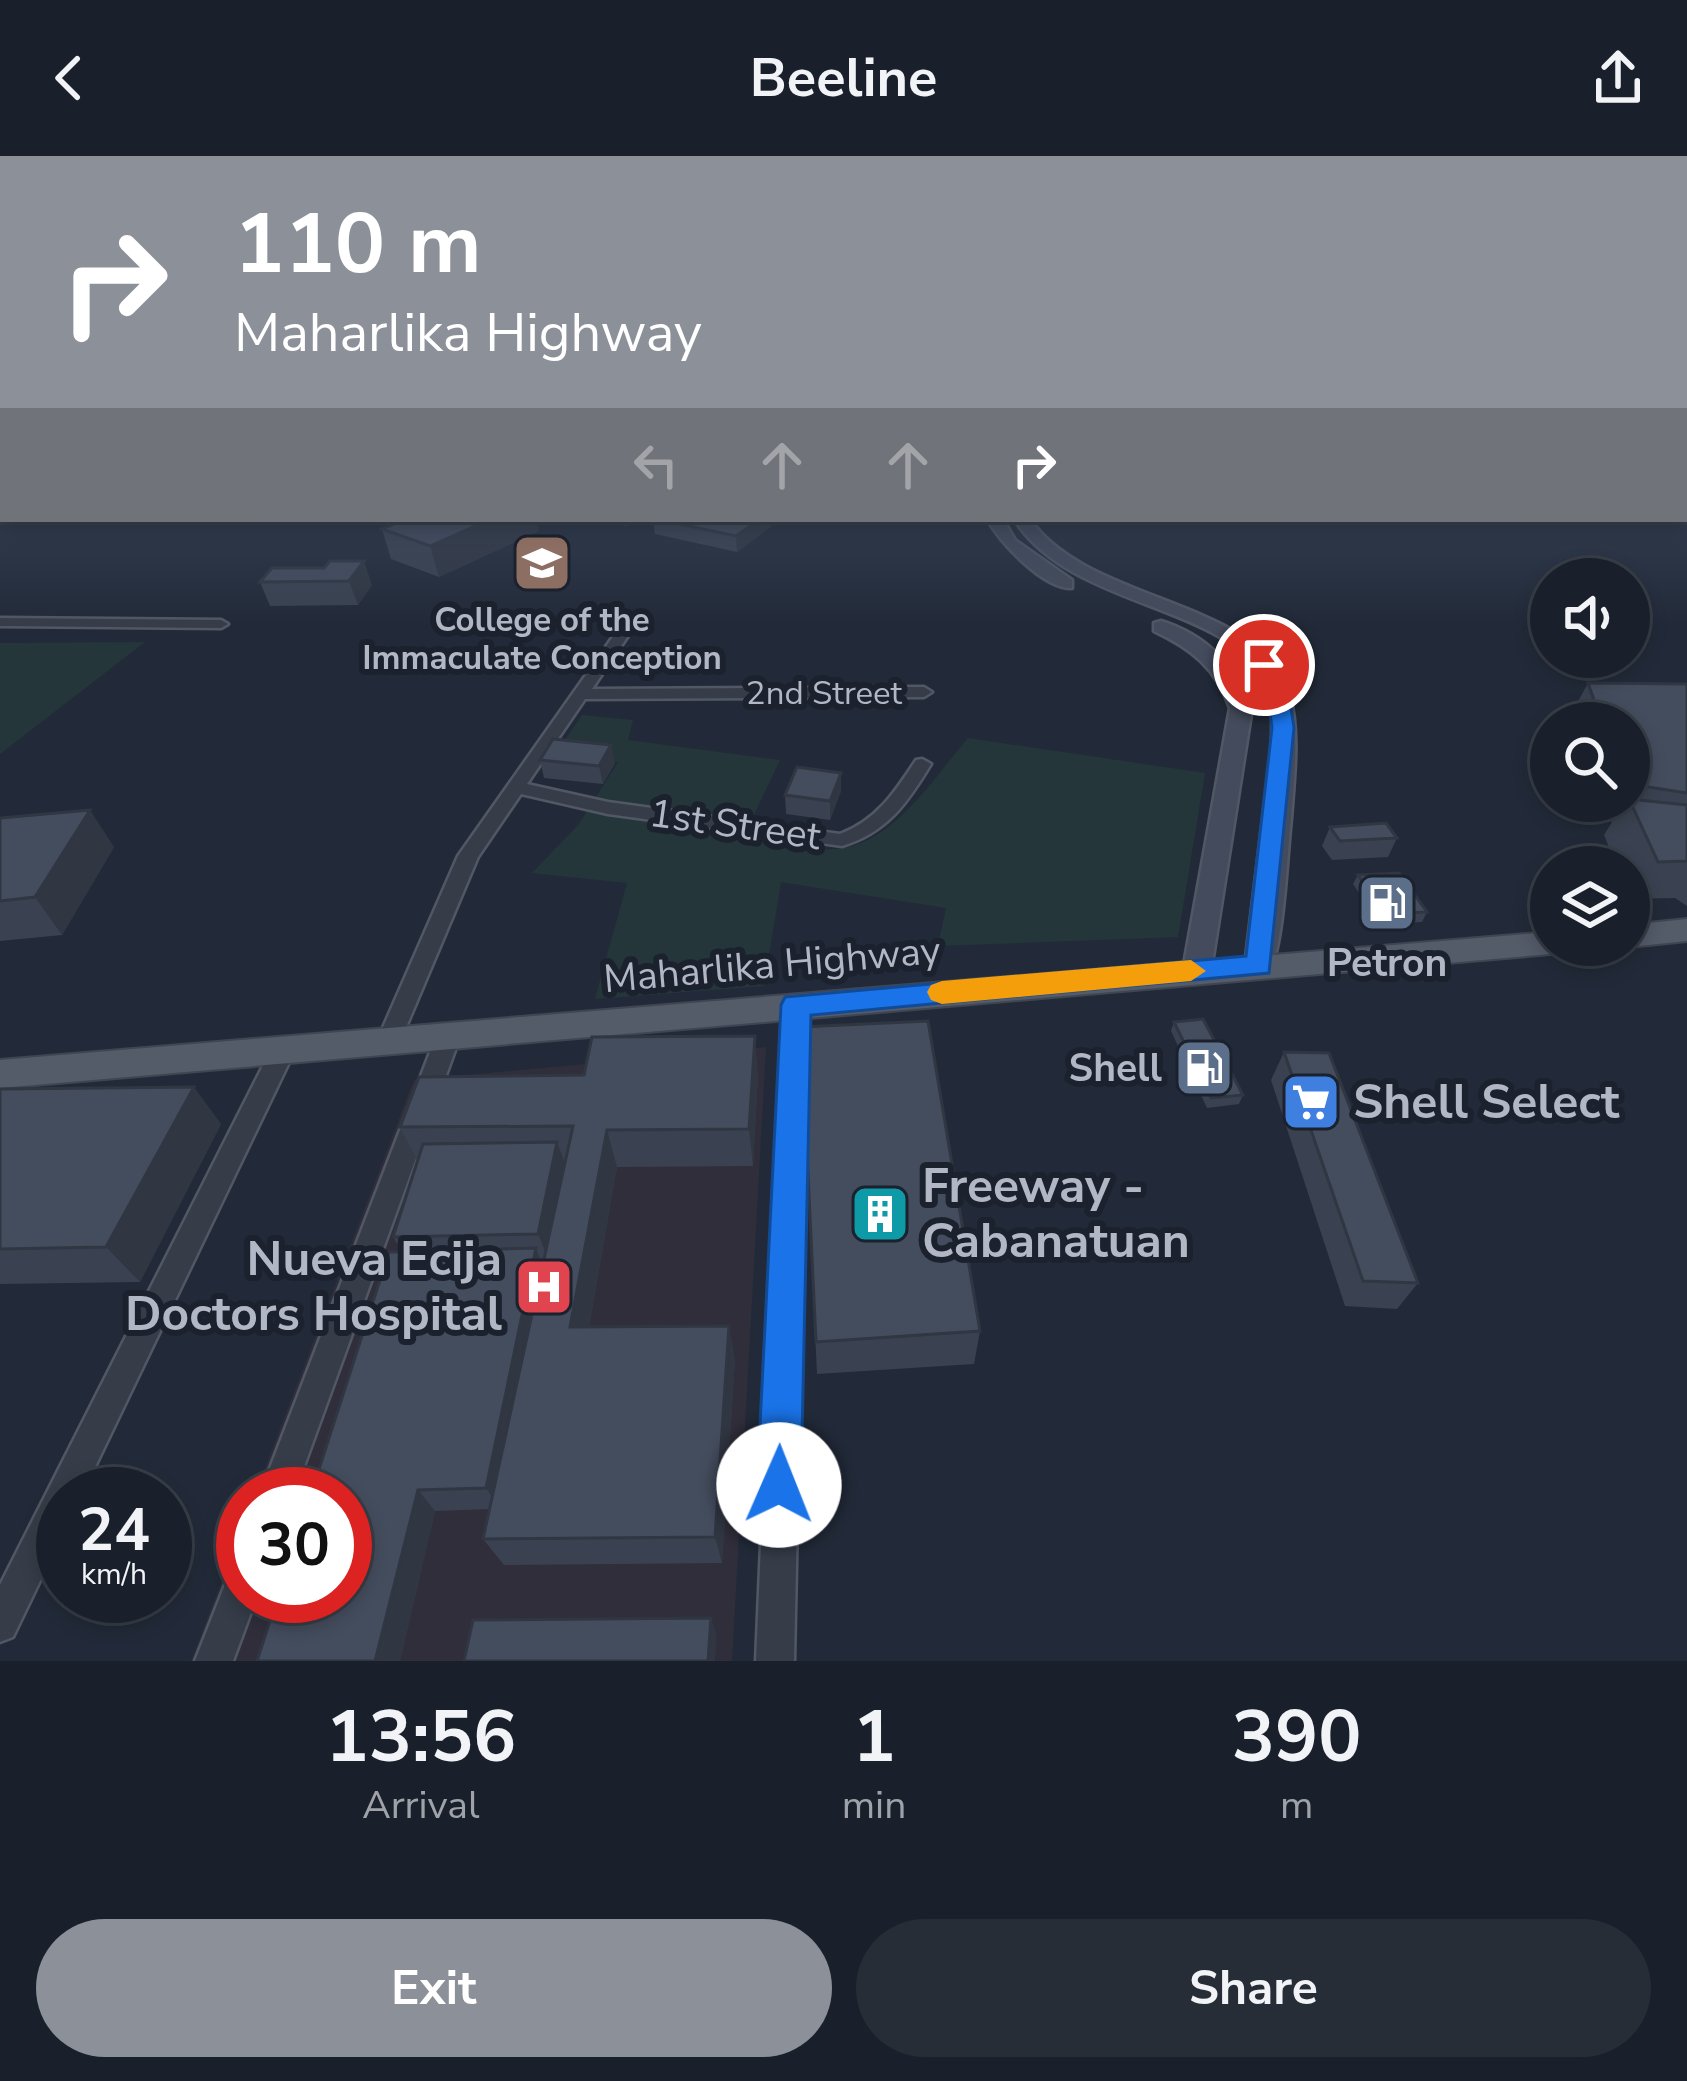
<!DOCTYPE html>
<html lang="en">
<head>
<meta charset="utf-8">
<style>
	body { margin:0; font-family:"Nunito Sans",sans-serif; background:#272d37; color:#f1f3f6; height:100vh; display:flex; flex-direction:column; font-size:45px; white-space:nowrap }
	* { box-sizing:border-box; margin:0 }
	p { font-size:39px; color:#9fa3a9 }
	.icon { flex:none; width:66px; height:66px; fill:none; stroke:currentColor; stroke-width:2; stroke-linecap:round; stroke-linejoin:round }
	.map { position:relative; height:1505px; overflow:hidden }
	.drawer { display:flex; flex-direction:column; background:#1a202b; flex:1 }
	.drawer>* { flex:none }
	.guide { position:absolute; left:0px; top:0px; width:1689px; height:366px; box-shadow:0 6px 18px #0003,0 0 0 3px #383e47; background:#8c9099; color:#fff; overflow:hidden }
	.buttons { position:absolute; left:1530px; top:402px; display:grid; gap:24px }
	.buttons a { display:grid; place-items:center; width:120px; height:120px; border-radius:50%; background:#1a202b; box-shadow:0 6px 18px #0003,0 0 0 3px #383e47; font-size:60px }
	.speed { position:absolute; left:36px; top:1311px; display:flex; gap:24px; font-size:60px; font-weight:700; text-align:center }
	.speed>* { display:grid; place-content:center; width:156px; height:156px; border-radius:50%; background:#1a202b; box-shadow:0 6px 18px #0003,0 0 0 3px #383e47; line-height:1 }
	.speed small { font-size:30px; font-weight:400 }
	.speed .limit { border:18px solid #d22; background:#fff; color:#111 }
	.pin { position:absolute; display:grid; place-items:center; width:102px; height:102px; color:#fff; margin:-51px; border:6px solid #fff; border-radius:50%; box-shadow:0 3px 12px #0007 }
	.me { position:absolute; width:132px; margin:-66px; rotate:1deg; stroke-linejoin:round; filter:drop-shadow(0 0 9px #0008) }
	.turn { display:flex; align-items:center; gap:42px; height:252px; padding:0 36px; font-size:54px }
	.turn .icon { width:156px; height:156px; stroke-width:2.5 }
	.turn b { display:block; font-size:84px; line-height:102px }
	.lanes { display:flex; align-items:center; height:114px; padding:0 36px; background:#0003; justify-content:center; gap:60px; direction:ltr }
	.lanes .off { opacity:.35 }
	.eta { display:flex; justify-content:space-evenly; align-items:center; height:204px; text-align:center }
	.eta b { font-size:72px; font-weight:700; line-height:84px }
	.action { display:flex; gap:24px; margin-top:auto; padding:24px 36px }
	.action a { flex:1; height:138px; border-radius:72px; background:#8c9099; color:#fff; font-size:48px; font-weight:700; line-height:138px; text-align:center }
	.action a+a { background:#272d37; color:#f1f3f6 }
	header { display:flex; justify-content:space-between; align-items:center; height:156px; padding:0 36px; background:#1a202b; font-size:54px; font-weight:700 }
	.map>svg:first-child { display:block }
	.medical { fill:#302e3b }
	.green { fill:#24363a }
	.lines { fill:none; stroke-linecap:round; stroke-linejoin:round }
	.minor-casing { stroke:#515764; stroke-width:5 }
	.secondary-casing { stroke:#515764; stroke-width:5 }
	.primary-casing { stroke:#3f4652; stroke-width:4 }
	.minor { fill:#363d49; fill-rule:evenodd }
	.secondary { fill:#444b5c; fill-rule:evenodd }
	.primary { fill:#545b69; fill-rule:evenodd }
	.wall { fill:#3a4251 }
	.shaded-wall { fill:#303642 }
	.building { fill:#444d5e; stroke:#303642; stroke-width:3 }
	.route { fill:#1a73e8; stroke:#114b97; stroke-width:3 }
	.slow { fill:#f59e0b }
	.labels { text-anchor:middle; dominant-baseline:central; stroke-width:12; stroke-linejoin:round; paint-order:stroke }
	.far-poi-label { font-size:33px; font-weight:bold; fill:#b1b7c5; stroke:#1b222e }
	.far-street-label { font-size:33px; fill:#b1b7c5; stroke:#1b222e }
	.street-label { font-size:39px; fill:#b1b7c5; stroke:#1b222e }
	.poi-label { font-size:39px; font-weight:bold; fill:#b1b7c5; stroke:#1b222e }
	.near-poi-label { font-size:48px; font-weight:bold; fill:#b1b7c5; stroke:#1b222e; text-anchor:start }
</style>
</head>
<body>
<header><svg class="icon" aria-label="back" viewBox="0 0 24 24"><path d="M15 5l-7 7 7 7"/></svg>Beeline<svg class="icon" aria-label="share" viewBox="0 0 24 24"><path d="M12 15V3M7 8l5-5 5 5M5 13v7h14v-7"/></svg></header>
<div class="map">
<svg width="1687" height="1505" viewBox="0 0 1687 1505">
	<rect width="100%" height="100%" fill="#222a39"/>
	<path class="medical" d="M766,891l-34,614h-541l52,-135v70h102v-102h-90l159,-414z"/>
	<path class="green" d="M145,486l-145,112v-111z
		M582,559l51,5 -5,20 152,20 -36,76c29,4 63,15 92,13 56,-3 99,-73 132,-111l237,35 -27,164 -240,9 8,-38 -165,-26 -17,104 -169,13 32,-116 -95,-10 47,-49 39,-62 -62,-9z"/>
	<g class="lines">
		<defs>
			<path id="minor" d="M1686,270h1v7h-1z
				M0,462l221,2 7,4 -7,4 -221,-2z
				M629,464l7,4 -44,65 332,-2 8,5 -8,5 -339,2 -58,85 81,18 232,32c37,-14 55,-42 76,-74l6,-1 9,5c-23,38 -44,69 -89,82l-234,-32 -87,-20 -43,63 -80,189 -8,2 -8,-2 -4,-7 80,-183 166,-235z
				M796,840l8,3 4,6 -14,656h-38l28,-656 4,-6z
				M449,869l8,2 4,7 -167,460h-34l177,-460 4,-7z
				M283,885l9,2 3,7 -213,444h-19v39l-50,104 -13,5v-57l271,-535 3,-7z
				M243,1411v29h14l-24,65h-38l35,-89z"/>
			<path id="secondary" d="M987,363h16l12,21 57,40v8c-29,1 -71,-45 -85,-69z
				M1014,363h16c56,84 233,81 259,173 11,40 5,86 2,127 -4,35 -7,126 -22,153h-20l-4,-7 27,-219c0,-21 2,-45 -7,-64 -39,-80 -193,-72 -251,-163z
				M1161,465c45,14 74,44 91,87l-41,262 -4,7h-20l-4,-7 47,-262c-14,-40 -38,-59 -76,-77v-8z"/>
			<path id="primary" d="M1687,763v22l-58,6 -6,-2h6v-20z
				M1551,776v13h14l-14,9 -1551,134v-28z"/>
		</defs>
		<use href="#minor" class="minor-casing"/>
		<use href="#secondary" class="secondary-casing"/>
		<use href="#primary" class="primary-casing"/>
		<use href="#minor" class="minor"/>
		<use href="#secondary" class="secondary"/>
		<use href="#primary" class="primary"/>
	</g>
	<path class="wall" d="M405,363h132l2,12 -100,46 -48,-18 -9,-30z
		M587,363h51l-11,7z
		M653,363l69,2 59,-2 -44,33 -82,-18z
		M324,412l48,17 -14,20 -88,1 -10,-24z
		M1588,527l99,1v222l-12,-8 -44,1 -2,-5v-27h-12l-13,-32 8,-13 -12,-2 -6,-19h35v-78h-59l-1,-5z
		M540,604l75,3 -12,21 -59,-6z
		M841,617v18l-11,29 -44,-6 -1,-19z
		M0,662l114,29 -52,88 -62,6z
		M1330,671l67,11 -9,19 -56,3 -10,-14z
		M1358,719l69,37 -5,10 -42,2 -27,-40z
		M1174,866l69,73 -4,9 -32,4 -36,-77z
		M801,871l179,304 -6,33 -157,10z
		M1284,896l134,231 -21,26 -52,-3 -74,-226z
		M758,917l-5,93 -136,1 -28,160 146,31 -13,205 -218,2 -21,-26 7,-30 -55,2 -35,150h-143l145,-410 -9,-14 25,-75 -18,-35z
		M0,933l221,35 -81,158 -140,2z"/>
	<path class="shaded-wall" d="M491,363h46l2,12 -100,46 -9,-31z
		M760,363h21l-44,33 -1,-16z
		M364,405l8,24 -14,20 -9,-24z
		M611,589l4,18 -12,21 -4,-18z
		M841,617v18l-11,29v-19z
		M90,654l24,37 -52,88 -27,-38z
		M755,880l3,37 -5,93 -4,-37z
		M194,931l27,37 -81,158 -34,-35z
		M607,974l10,37 -34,193 -13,-33z
		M557,986l10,27 -18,91 -11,-26z
		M536,1092l10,27 -46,234 -14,-21z
		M729,1170l6,32 -13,205 -7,-26z
		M418,1334l17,21 -35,150h-25z
		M711,1462l6,17 -2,26h-7z"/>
	<path class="building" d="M405,363h86l-61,27 -48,-17z
		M656,363h57l9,2 3,-2h35l-24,17z
		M330,405h34l-15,20 -89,1 12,-14h52z
		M1588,527l99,1v109l-58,-9v-61h-27z
		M553,583l58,6 -12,21 -59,-6z
		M797,611l44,6 -11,28 -45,-6z
		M1629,643l58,6v56l-29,1z
		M90,654l-55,87 -35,4v-83z
		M1386,667l11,15 -57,3 -10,-14z
		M1399,717l28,39 -42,2 -27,-39z
		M1203,863l40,76 -32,3 -37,-76z
		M928,865l52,310 -164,11 -15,-315z
		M755,880l-6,93 -142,1 -37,197 159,-1 -14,211 -232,2 90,-413 -173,1 19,-50 165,-2 8,-38z
		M1284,896l45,1 89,230 -55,-2z
		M194,931l-88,160 -106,2v-160z
		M557,986l-19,92 -145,3 30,-93z
		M536,1092l-50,240 -68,2 -43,171h-118l21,-65h67v-102h-34l78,-242z
		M711,1462l-3,43h-244l9,-41z"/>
	<linearGradient id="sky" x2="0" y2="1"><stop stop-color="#13171f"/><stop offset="0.55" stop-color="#3e4a5f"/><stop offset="1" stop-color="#3e4a5f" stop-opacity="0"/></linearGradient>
	<rect width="1687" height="471" fill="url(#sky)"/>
	<path class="route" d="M1264,503l7,2 17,27 6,40 -25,245 -458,42 -10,470 -7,15 -15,7 -16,-7 -6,-15 24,-480 4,-8 461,-41 26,-228 -5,-40 -14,-23z"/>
	<path class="slow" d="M1191,804l15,11 -15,10 -249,23 -11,-4 -4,-8 4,-7 11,-4z"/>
	<defs>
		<symbol id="university-square" viewBox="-11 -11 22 22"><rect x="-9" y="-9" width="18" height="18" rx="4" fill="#8d6e63" stroke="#1b222e"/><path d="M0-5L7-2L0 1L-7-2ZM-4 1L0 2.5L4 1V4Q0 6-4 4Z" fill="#fff"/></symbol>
		<symbol id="fuel-square" viewBox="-11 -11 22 22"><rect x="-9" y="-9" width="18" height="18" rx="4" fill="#5c6f8a" stroke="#1b222e"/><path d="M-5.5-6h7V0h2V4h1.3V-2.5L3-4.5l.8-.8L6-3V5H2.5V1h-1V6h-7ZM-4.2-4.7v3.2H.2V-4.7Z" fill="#fff"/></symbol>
		<symbol id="supermarket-square" viewBox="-11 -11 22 22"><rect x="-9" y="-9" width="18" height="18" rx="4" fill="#3f7fe0" stroke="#1b222e"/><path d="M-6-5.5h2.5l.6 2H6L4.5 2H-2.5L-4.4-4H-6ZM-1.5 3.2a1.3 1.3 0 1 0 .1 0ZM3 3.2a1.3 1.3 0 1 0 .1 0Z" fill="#fff"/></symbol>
		<symbol id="building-square" viewBox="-11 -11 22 22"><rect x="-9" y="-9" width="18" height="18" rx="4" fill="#0f9aa8" stroke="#1b222e"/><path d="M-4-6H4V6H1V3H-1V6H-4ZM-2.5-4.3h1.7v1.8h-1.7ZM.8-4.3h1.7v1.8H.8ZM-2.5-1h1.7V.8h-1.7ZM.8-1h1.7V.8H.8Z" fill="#fff"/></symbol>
		<symbol id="hospital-square" viewBox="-11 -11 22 22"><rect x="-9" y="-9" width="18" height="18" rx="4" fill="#e0444e" stroke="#1b222e"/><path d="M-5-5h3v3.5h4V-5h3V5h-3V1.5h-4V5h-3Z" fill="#fff"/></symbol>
	</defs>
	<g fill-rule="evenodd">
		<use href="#university-square" x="509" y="374" width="66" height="66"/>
		<use href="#fuel-square" x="1354" y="714" width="66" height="66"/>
		<use href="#fuel-square" x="1171" y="879" width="66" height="66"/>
		<use href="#supermarket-square" x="1278" y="913" width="66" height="66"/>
		<use href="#building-square" x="847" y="1025" width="66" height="66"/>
		<use href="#hospital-square" x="511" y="1098" width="66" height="66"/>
	</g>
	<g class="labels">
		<g class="far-poi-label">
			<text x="542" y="464">College of the<tspan x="542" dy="38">Immaculate Conception</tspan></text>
		</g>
		<g class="far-street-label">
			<text x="824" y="537">2nd Street</text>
		</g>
		<g class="street-label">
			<text transform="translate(735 669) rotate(8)">1st Street</text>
			<text transform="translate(772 809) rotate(-5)">Maharlika Highway</text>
		</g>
		<g class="poi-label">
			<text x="1387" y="807">Petron</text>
			<text x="1162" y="912" text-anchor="end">Shell</text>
		</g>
		<g class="near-poi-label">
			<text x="1353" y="946">Shell Select</text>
			<text x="922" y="1030">Freeway -<tspan x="922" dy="55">Cabanatuan</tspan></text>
			<text x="502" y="1103" text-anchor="end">Nueva Ecija<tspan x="502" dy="55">Doctors Hospital</tspan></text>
		</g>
	</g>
</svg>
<div class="buttons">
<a><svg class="icon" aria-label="sound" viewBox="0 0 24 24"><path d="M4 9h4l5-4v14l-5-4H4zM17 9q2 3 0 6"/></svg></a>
<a><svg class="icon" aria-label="search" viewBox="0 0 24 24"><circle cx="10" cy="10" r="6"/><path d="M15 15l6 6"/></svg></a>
<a><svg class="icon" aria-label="layers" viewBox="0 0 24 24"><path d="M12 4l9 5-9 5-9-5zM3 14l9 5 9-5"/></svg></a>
</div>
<div class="speed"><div>24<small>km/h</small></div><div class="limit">30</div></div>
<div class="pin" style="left:1264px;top:509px;background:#d93025"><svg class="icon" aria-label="arrive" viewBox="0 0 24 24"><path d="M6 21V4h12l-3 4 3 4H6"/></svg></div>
<svg class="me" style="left:779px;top:1329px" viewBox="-20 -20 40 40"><circle r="19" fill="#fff"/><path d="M0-13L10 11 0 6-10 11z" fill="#1a73e8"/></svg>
<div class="guide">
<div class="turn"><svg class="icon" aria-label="right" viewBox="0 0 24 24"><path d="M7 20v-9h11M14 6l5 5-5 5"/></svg><div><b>110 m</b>Maharlika Highway</div></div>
<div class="lanes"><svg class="icon off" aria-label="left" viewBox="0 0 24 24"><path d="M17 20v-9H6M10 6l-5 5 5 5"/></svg><svg class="icon off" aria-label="ahead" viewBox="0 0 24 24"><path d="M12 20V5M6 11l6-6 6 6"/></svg><svg class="icon off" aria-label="ahead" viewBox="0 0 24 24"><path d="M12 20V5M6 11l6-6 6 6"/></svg><svg class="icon" aria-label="right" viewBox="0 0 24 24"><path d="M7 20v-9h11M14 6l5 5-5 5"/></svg></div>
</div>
</div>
<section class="drawer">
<div class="eta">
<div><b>13:56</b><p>Arrival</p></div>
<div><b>1</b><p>min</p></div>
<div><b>390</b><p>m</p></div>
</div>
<div class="action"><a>Exit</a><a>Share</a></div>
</section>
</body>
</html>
